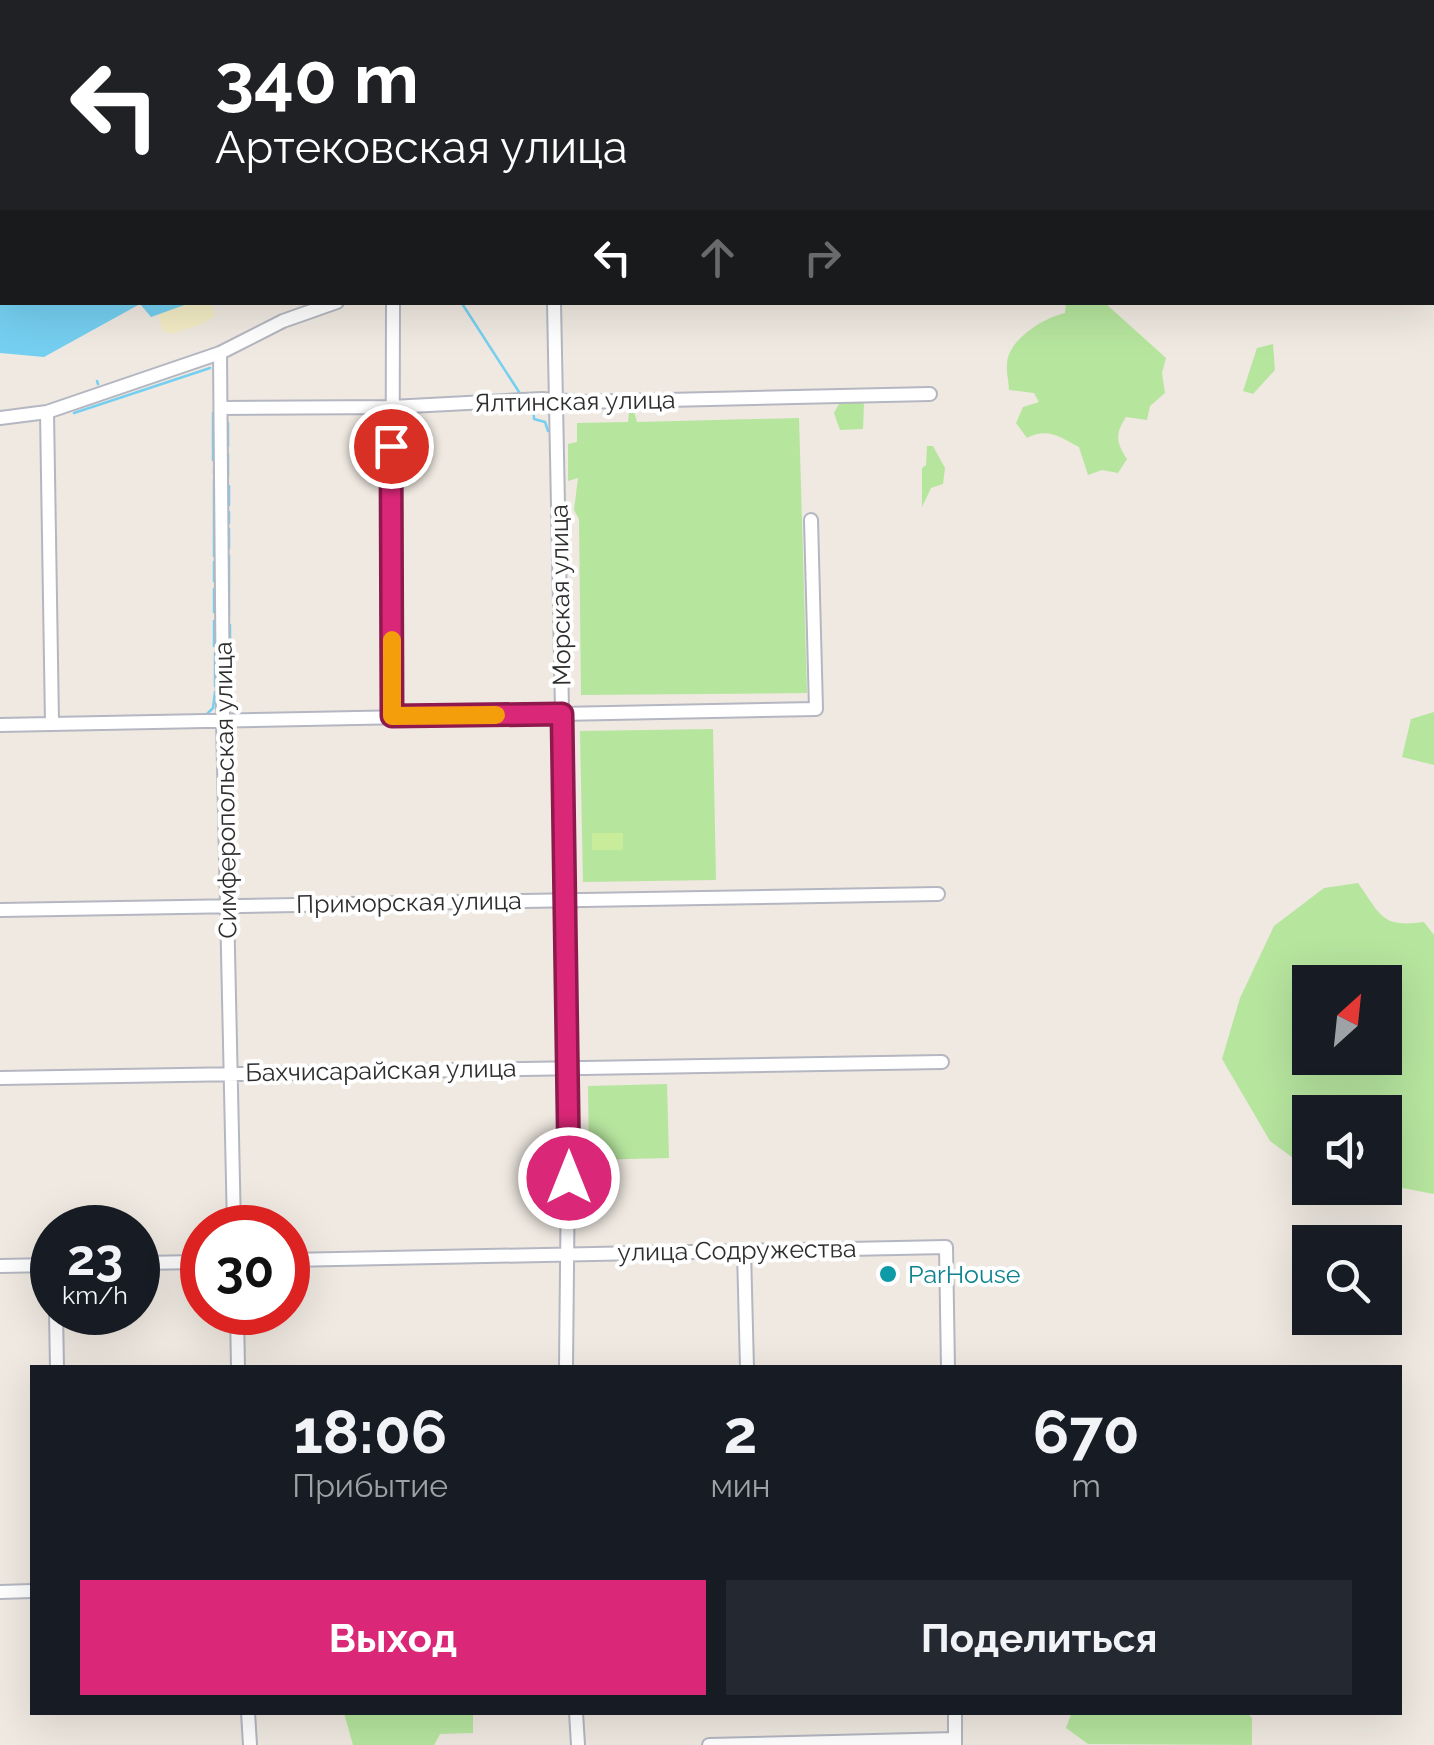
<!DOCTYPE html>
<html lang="ru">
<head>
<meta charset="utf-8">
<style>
	body { margin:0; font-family:Raleway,sans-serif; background:#242831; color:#f1f3f6; height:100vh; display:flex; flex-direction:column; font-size:38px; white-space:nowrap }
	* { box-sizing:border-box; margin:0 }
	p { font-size:32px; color:#9ea1a6 }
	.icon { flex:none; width:55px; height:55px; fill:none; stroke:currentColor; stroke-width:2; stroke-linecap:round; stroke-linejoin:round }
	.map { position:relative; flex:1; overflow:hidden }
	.drawer { position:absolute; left:30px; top:1365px; width:1372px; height:350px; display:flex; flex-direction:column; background:#171b24; border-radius:0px; box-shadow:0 10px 40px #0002 }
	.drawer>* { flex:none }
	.hud { position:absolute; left:0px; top:0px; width:1435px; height:305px; box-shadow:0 10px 40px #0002; background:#202124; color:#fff; overflow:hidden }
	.needle { width:65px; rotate:27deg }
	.tools { position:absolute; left:1292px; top:965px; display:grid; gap:20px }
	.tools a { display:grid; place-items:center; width:110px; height:110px; border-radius:0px; background:#171b24; box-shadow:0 10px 40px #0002; font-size:50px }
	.speed { position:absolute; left:30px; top:1205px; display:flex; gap:20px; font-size:50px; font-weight:700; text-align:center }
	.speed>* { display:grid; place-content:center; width:130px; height:130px; border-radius:50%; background:#171b24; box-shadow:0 10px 40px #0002; line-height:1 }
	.speed small { font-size:25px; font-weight:400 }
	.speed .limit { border:15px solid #d22; background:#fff; color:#111 }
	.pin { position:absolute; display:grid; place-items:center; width:85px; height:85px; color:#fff; margin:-42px; border:5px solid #fff; border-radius:50%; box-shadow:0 2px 10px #0007 }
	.me { position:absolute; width:110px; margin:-55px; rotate:0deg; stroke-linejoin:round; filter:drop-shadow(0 0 8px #0008) }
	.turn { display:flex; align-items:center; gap:35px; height:210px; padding:0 50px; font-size:45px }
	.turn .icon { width:130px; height:130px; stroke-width:2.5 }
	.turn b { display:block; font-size:70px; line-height:85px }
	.lanes { display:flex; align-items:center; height:95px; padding:0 50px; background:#0003; justify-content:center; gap:50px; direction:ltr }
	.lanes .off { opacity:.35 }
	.eta { display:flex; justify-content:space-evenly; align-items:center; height:170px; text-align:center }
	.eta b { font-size:60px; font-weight:700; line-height:70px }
	.cta { display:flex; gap:20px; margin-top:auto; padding:20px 50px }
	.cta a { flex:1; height:115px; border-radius:0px; background:#db2777; color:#fff; font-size:40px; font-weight:700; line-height:115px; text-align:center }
	.cta a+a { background:#242831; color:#f1f3f6 }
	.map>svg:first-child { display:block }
	.green { fill:#b6e59e; fill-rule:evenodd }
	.sand { fill:#f3ecc5 }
	.pitch { fill:#c9ec9a }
	.water { fill:#75cff0 }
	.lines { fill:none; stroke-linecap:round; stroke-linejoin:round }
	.stream { stroke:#75cff0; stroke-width:2.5 }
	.minor-casing { stroke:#b4b7c1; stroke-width:16 }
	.minor { stroke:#fff; stroke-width:12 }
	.route-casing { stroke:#8e194d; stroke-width:25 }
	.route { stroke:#db2777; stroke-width:18 }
	.slow { stroke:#f59e0b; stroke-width:18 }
	.culture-dot { fill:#0f9aa8; stroke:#fff; stroke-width:4 }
	.labels { text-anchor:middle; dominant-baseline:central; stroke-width:8; stroke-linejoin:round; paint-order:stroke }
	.street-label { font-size:25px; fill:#2e2e2e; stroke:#fff }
	.culture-label { font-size:25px; fill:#0d838f; stroke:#fff; text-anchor:start }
</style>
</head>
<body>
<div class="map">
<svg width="1434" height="1745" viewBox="0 0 1434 1745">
	<rect width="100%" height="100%" fill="#efe9e1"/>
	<path class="green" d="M868,0h220v1l-219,1z
		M1066,303h39l61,55 -4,15 3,20 -15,13 -3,14 -21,-3c-11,17 -10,25 1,42l-9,14 -16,-3 -14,5 -9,-28c-19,-10 -31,-20 -52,-9l-11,-15 7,-16 16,-5 -5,-9 -25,-3c0,-8 -3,-18 -2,-25 0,-25 36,-47 58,-52z
		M1273,344l2,26 -22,24 -10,-3 14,-43z
		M840,402l24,1 -1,26 -23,1 -6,-17z
		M629,411l5,1 3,10 162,-4 8,275 -226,2 -2,-176 -5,-9 4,-32 -10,3v-37l9,-2v-19l51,-1z
		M927,446h6l12,22 -2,16 -12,4 -9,19v-39l4,-3z
		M1434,712v53l-32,-8 9,-38z
		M713,729l3,151 -133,2 -3,-151z
		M1358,883c23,32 23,45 66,39l10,13v259l-37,-7 -12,-6v-69h-75v57l-6,-3 -34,-25 -48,-82 18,-61 34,-72 50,-38zM1310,982h75v76h-75z
		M667,1084l2,74 -80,2 -1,-74z
		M1072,1712l175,1 5,5v27l-164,-1 -22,-16z
		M344,1713h129v20l-33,1 -6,11h-81z"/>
	<path class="sand" d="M190,303h21l4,13 -15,9 -30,9 -8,-4 -4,-16z"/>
	<path class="pitch" d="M592,833h31v17h-31z"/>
	<path class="water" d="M0,0h406l-404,2v300l188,1 -39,14 -11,-13 -96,53 -44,-4z"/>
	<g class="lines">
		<path class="stream" d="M461,302l60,93
			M97,381l1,3
			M533,404l1,15 11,3 3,9
			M74,413l136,-45
			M213,413v47
			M228,423v23
			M228,454v23
			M214,469v5
			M214,479v77
			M229,486v19
			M229,512v11
			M229,548v-19
			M229,556v60
			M214,562v19
			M214,589v23
			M214,621v25
			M230,625v36
			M215,686v-33
			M206,715l7,-7 2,-16"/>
		<defs>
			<path id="minor" d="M536,2l1,-2
				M1415,2l6,-2
				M554,302l15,765 -3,301
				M220,353l3,367 11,508
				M221,408l170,-1 151,-8 39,3 349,-8
				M47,412l5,311
				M0,418l47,-6 173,-59 63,-32 54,-19
				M392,716l1,-414
				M0,725l816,-16 -5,-189
				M0,910l938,-16
				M0,1078l942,-16
				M744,1251l3,117
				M288,1260l658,-13 2,121
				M138,1263l64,-1
				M0,1266l52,-1
				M56,1312l1,56
				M237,1312l1,56
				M0,1592l32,-1
				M248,1712l2,33
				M576,1712l2,33
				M955,1712v33
				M709,1745l246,-6"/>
		</defs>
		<use href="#minor" class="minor-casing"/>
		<use href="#minor" class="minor"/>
	</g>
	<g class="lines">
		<defs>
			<path id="route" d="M391,446l1,270 170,-2 7,464"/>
		</defs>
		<use href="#route" class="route-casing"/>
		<use href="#route" class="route"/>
		<path class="slow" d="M392,640v76l104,-1"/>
	</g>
	<circle class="culture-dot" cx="888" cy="1274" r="10"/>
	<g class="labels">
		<g class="street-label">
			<text transform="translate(575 401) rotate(-1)">Ялтинская улица</text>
			<text transform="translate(560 595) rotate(-91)">Морская улица</text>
			<text transform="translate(225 790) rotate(-91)">Симферопольская улица</text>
			<text transform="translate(409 902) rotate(-1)">Приморская улица</text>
			<text transform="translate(381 1070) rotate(-1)">Бахчисарайская улица</text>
			<text transform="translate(737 1250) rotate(-1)">улица Содружества</text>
		</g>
		<g class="culture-label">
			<text x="908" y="1274">ParHouse</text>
		</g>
	</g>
</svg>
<div class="tools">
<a><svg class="needle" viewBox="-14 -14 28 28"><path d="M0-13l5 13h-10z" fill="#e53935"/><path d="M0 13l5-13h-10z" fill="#9ea1a6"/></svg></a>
<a><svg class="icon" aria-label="sound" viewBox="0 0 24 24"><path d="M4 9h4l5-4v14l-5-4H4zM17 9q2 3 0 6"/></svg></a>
<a><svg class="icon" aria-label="search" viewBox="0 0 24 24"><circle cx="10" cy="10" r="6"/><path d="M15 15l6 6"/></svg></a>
</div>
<div class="speed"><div>23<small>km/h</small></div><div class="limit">30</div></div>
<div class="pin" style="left:391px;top:446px;background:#d93025"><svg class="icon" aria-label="arrive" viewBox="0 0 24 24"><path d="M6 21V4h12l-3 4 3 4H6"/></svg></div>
<svg class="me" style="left:569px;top:1178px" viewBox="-20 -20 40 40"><circle r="17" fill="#db2777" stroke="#fff" stroke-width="3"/><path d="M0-11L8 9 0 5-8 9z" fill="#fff"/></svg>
<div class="hud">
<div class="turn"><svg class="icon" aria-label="left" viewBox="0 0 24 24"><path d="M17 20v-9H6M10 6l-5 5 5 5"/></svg><div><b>340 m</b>Артековская улица</div></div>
<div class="lanes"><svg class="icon" aria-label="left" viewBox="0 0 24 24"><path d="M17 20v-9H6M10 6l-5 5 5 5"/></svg><svg class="icon off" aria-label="ahead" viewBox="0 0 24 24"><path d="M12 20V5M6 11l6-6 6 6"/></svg><svg class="icon off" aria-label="right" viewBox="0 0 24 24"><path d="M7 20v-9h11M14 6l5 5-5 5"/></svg></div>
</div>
<section class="drawer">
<div class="eta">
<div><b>18:06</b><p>Прибытие</p></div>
<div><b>2</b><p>мин</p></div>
<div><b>670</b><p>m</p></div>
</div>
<div class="cta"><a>Выход</a><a>Поделиться</a></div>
</section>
</div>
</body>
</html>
